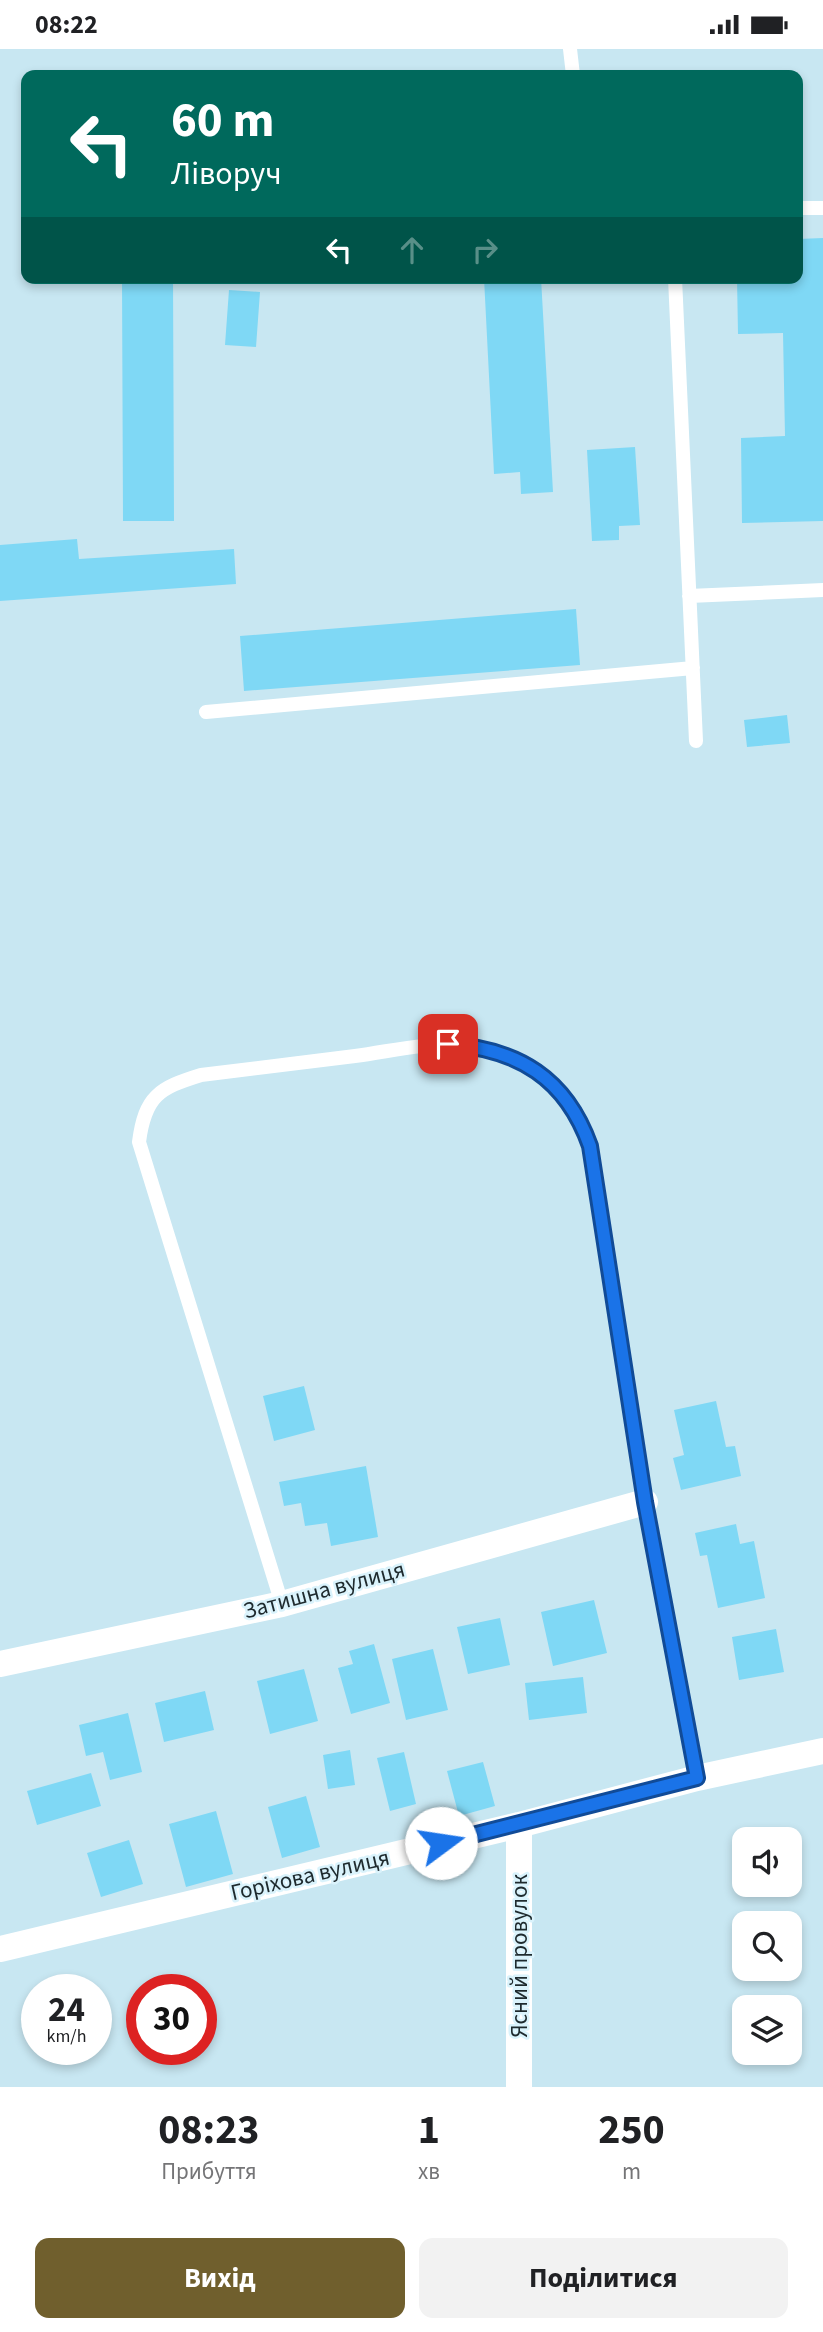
<!DOCTYPE html>
<html lang="uk">
<head>
<meta charset="utf-8">
<style>
	body { margin:0; font-family:"Source Sans 3",sans-serif; background:#f2f2f2; color:#202124; height:100vh; display:flex; flex-direction:column; font-size:26px; white-space:nowrap }
	* { box-sizing:border-box; margin:0 }
	p { font-size:23px; color:#757577 }
	.icon { flex:none; width:38px; height:38px; fill:none; stroke:currentColor; stroke-width:2; stroke-linecap:round; stroke-linejoin:round }
	.map { position:relative; height:2038px; overflow:hidden }
	.drawer { display:flex; flex-direction:column; background:#fff; flex:1 }
	.drawer>* { flex:none }
	.hud { position:absolute; left:21px; top:21px; width:782px; height:214px; border-radius:14px; box-shadow:0 4px 10px #0003; background:#00695c; color:#fff; overflow:hidden }
	.tools { position:absolute; left:732px; top:1778px; display:grid; gap:14px }
	.tools a { display:grid; place-items:center; width:70px; height:70px; border-radius:14px; background:#fff; box-shadow:0 4px 10px #0003; font-size:35px }
	.speed { position:absolute; left:21px; top:1925px; display:flex; gap:14px; font-size:35px; font-weight:700; text-align:center }
	.speed>* { display:grid; place-content:center; width:91px; height:91px; border-radius:50%; background:#fff; box-shadow:0 4px 10px #0003; line-height:1 }
	.speed small { font-size:18px; font-weight:400 }
	.speed .limit { border:10px solid #d22; background:#fff; color:#111 }
	.pin { position:absolute; display:grid; place-items:center; width:60px; height:60px; color:#fff; margin:-30px; border-radius:14px; box-shadow:0 4px 10px #0006 }
	.me { position:absolute; width:77px; margin:-38px; rotate:76deg; stroke-linejoin:round; filter:drop-shadow(0 0 5px #0008) }
	.turn { display:flex; align-items:center; gap:24px; height:147px; padding:0 35px; font-size:32px }
	.turn .icon { width:91px; height:91px; stroke-width:2.5 }
	.turn b { display:block; font-size:49px; line-height:60px }
	.lanes { display:flex; align-items:center; height:66px; padding:0 35px; background:#0003; justify-content:center; gap:35px; direction:ltr }
	.lanes .off { opacity:.35 }
	.eta { display:flex; justify-content:space-evenly; align-items:center; height:119px; text-align:center }
	.eta b { font-size:42px; font-weight:700; line-height:49px }
	.cta { display:flex; gap:14px; margin-top:auto; padding:14px 35px }
	.cta a { flex:1; height:80px; border-radius:14px; background:#705f2d; color:#fff; font-size:28px; font-weight:700; line-height:80px; text-align:center }
	.cta a+a { background:#f2f2f2; color:#202124 }
	.status { display:flex; justify-content:space-between; align-items:center; height:49px; padding:0 35px; background:#fff; direction:ltr }
	.status svg { height:19px; fill:currentColor }
	.map>svg:first-child { display:block }
	.building { fill:#7fd8f5 }
	.lines { fill:none; stroke-linecap:round; stroke-linejoin:round }
	.service { stroke:#fff; stroke-width:14 }
	.minor { stroke:#fff; stroke-width:26 }
	.route-casing { stroke:#114b97; stroke-width:18 }
	.route { stroke:#1a73e8; stroke-width:12 }
	.labels { text-anchor:middle; dominant-baseline:central; stroke-width:5; stroke-linejoin:round; paint-order:stroke }
	.street-label { font-size:23px; fill:#1e2a2e; stroke:#daf3fc }
</style>
</head>
<body>
<div class="status"><b>08:22</b><svg viewBox="0 0 49 12"><path d="M0 12V9h3v3zM5 12V6h3v6zM10 12V3h3v9zM15 12V0h3v12zM26 1h20v11H26zM47 4h2v5h-2z"/></svg></div>
<div class="map">
<svg width="823" height="2038" viewBox="0 0 823 2038">
	<rect width="100%" height="100%" fill="#c8e7f2"/>
	<path class="building" d="M823,189v283l-81,2 -1,-85 44,-2 -2,-103 -45,1 -1,-56h61v-39z
		M122,229h51l1,243h-51z
		M484,229h57l12,214 -32,2 -1,-22 -26,2z
		M229,241l31,2 -4,55 -31,-2z
		M635,398l5,78 -21,1v14l-27,1 -5,-91z
		M77,490l2,20 155,-10 2,35 -236,17v-56z
		M576,560l4,56 -336,26 -4,-55z
		M787,666l3,28 -43,4 -3,-27z
		M304,1337l11,44 -41,11 -11,-45z
		M716,1352l10,46 9,-1 6,30 -60,14 -8,-32 11,-3 -10,-45z
		M366,1417l12,71 -47,9 -4,-23 -22,3 -4,-23 -17,3 -5,-24z
		M736,1475l4,20 14,-3 11,57 -47,10 -11,-53 -7,1 -5,-23z
		M594,1551l13,53 -54,13 -12,-54z
		M500,1569l10,47 -42,9 -11,-47z
		M776,1580l8,43 -45,8 -7,-43z
		M374,1595l16,59 -39,11 -13,-46 15,-4 -4,-13z
		M433,1600l15,61 -42,10 -14,-61z
		M304,1620l14,52 -48,13 -13,-53z
		M583,1628l4,36 -58,7 -4,-37z
		M205,1642l9,39 -50,12 -9,-39z
		M128,1664l14,59 -32,8 -7,-28 -17,4 -7,-31z
		M350,1701l5,35 -27,4 -5,-34z
		M404,1703l12,52 -26,7 -13,-53z
		M483,1713l12,44 -36,10 -12,-45z
		M91,1724l10,33 -64,19 -10,-34z
		M306,1747l14,51 -38,11 -14,-51z
		M216,1762l17,63 -47,13 -17,-63z
		M129,1791l14,44 -42,13 -14,-44z"/>
	<g class="lines">
		<path class="service" d="M570,0l3,26
			M798,159h25
			M675,229l21,463
			M689,547l134,-6
			M206,663l487,-44
			M282,1555l-143,-462c6,-46 20,-54 62,-67 52,-6 103,-13 154,-19 31,-4 64,-12 95,-12 66,1 119,40 140,102l55,356 52,276"/>
		<path class="minor" d="M0,1615l282,-60 363,-102
			M519,1776v262
			M0,1900l519,-124 178,-47 126,-27"/>
	</g>
	<g class="lines">
		<defs>
			<path id="route" d="M441,1794l256,-65 -52,-276 -55,-356c-24,-68 -72,-97 -142,-102"/>
		</defs>
		<use href="#route" class="route-casing"/>
		<use href="#route" class="route"/>
	</g>
	<g class="labels">
		<g class="street-label">
			<text transform="translate(324 1541) rotate(-15)">Затишна вулиця</text>
			<text transform="translate(310 1826) rotate(-13)">Горіхова вулиця</text>
			<text transform="translate(519 1907) rotate(-90)">Ясний провулок</text>
		</g>
	</g>
</svg>
<div class="tools">
<a><svg class="icon" aria-label="sound" viewBox="0 0 24 24"><path d="M4 9h4l5-4v14l-5-4H4zM17 9q2 3 0 6"/></svg></a>
<a><svg class="icon" aria-label="search" viewBox="0 0 24 24"><circle cx="10" cy="10" r="6"/><path d="M15 15l6 6"/></svg></a>
<a><svg class="icon" aria-label="layers" viewBox="0 0 24 24"><path d="M12 4l9 5-9 5-9-5zM3 14l9 5 9-5"/></svg></a>
</div>
<div class="speed"><div>24<small>km/h</small></div><div class="limit">30</div></div>
<div class="pin" style="left:448px;top:995px;background:#d93025"><svg class="icon" aria-label="arrive" viewBox="0 0 24 24"><path d="M6 21V4h12l-3 4 3 4H6"/></svg></div>
<svg class="me" style="left:441px;top:1794px" viewBox="-20 -20 40 40"><circle r="19" fill="#fff"/><path d="M0-13L10 11 0 6-10 11z" fill="#1a73e8"/></svg>
<div class="hud">
<div class="turn"><svg class="icon" aria-label="left" viewBox="0 0 24 24"><path d="M17 20v-9H6M10 6l-5 5 5 5"/></svg><div><b>60 m</b>Ліворуч</div></div>
<div class="lanes"><svg class="icon" aria-label="left" viewBox="0 0 24 24"><path d="M17 20v-9H6M10 6l-5 5 5 5"/></svg><svg class="icon off" aria-label="ahead" viewBox="0 0 24 24"><path d="M12 20V5M6 11l6-6 6 6"/></svg><svg class="icon off" aria-label="right" viewBox="0 0 24 24"><path d="M7 20v-9h11M14 6l5 5-5 5"/></svg></div>
</div>
</div>
<section class="drawer">
<div class="eta">
<div><b>08:23</b><p>Прибуття</p></div>
<div><b>1</b><p>хв</p></div>
<div><b>250</b><p>m</p></div>
</div>
<div class="cta"><a>Вихід</a><a>Поділитися</a></div>
</section>
</body>
</html>
